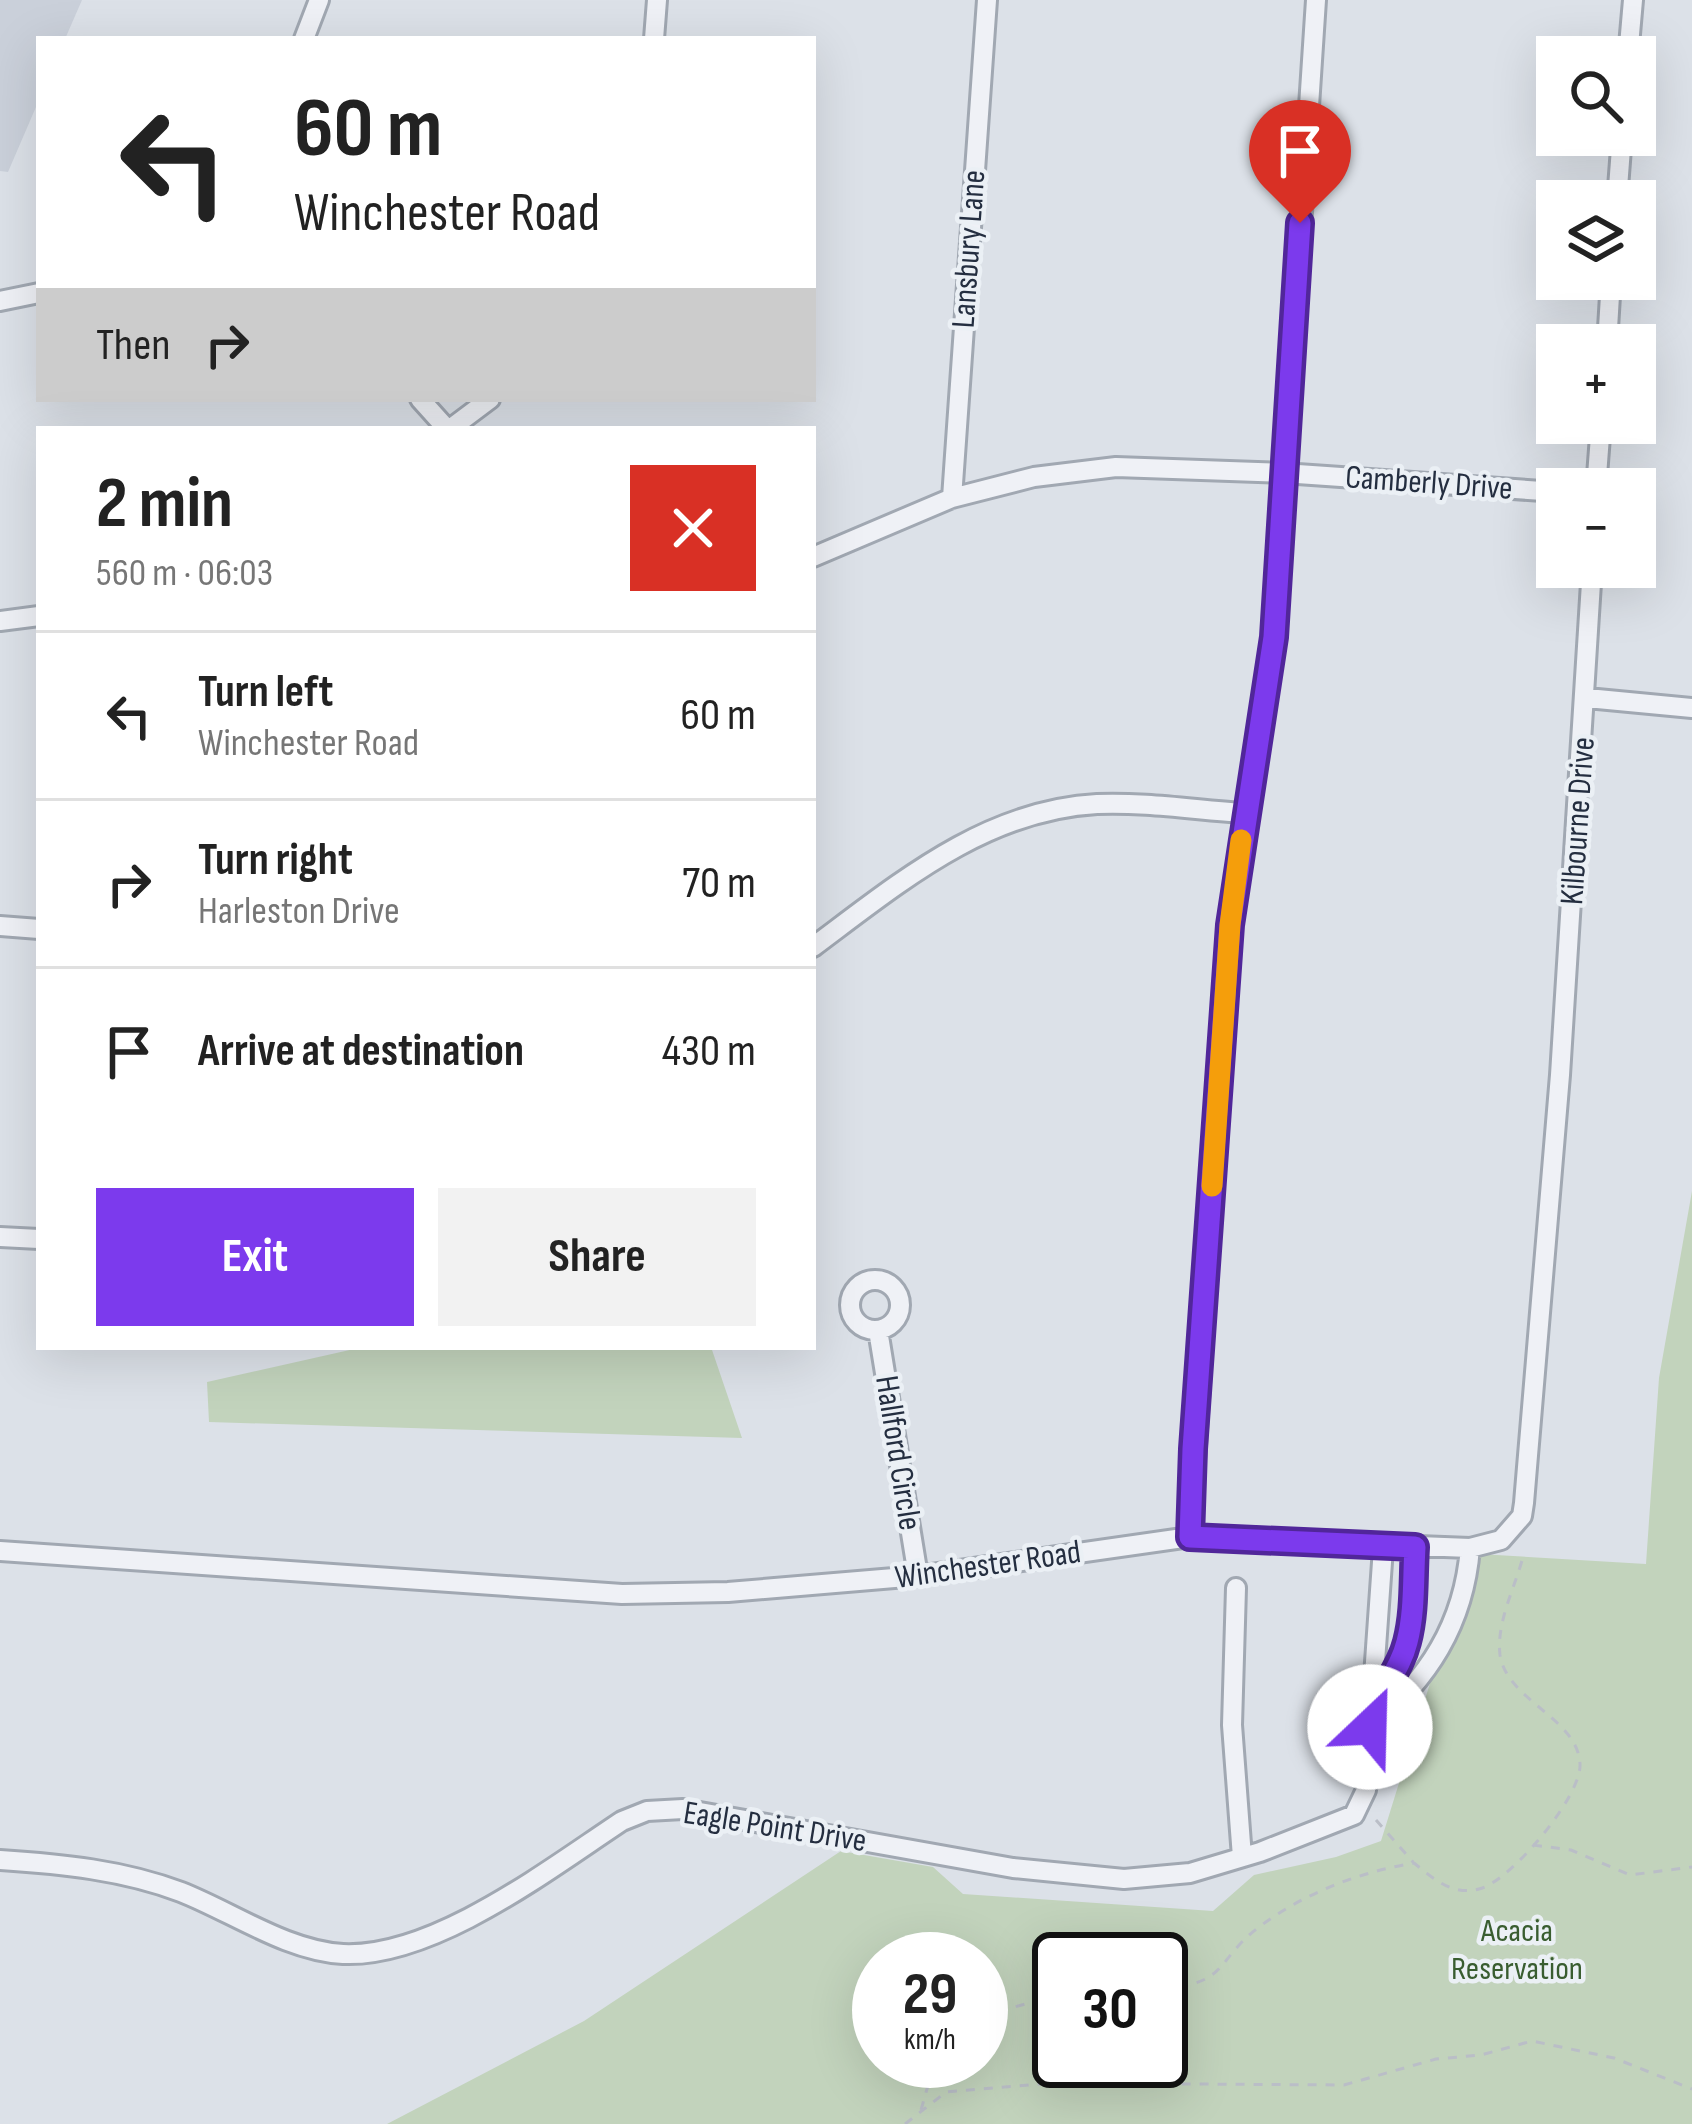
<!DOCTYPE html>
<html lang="en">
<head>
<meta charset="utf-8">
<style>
	body { margin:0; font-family:"Sofia Sans Condensed",sans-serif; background:#f2f2f2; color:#222; height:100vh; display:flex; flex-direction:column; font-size:45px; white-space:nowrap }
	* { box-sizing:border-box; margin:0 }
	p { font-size:39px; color:#767676 }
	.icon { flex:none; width:66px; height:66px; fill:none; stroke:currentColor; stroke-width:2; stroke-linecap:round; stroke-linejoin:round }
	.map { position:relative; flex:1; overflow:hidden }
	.panel { position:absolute; left:36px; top:426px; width:780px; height:924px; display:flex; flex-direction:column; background:#fff; border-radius:0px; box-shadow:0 12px 48px #0002 }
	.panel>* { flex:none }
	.hud { position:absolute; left:36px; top:36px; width:780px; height:366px; border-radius:0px; box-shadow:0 12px 48px #0002; background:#fff; color:#222; overflow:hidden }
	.fabs { position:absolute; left:1536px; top:36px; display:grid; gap:24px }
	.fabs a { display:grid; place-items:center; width:120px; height:120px; border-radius:0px; background:#fff; box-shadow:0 12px 48px #0002; font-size:60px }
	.speed { position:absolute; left:852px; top:1932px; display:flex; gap:24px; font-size:60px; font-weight:700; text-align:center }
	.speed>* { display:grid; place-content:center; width:156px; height:156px; border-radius:50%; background:#fff; box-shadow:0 12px 48px #0002; line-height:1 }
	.speed small { font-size:30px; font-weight:400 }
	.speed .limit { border:6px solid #111; border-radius:18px; background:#fff; color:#111 }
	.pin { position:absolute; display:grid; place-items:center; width:102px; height:102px; color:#fff; margin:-123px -51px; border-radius:50% 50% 50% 0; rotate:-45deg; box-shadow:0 0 12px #0007 }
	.pin .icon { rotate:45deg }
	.me { position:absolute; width:132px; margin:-66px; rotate:24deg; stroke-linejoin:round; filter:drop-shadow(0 0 9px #0008) }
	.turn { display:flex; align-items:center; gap:42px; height:252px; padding:0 60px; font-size:54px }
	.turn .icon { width:156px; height:156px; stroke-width:2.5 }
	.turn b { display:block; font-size:84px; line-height:102px }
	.then { display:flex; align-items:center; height:114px; padding:0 60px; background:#0003; gap:24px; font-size:45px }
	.round { display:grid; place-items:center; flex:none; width:126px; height:126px; border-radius:0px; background:#f2f2f2 }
	.overview { display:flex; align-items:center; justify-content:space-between; height:204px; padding:0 60px }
	h1 { font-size:72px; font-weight:700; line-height:90px }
	.primary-button { display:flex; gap:24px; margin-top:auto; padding:24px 60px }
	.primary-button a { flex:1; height:138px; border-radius:0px; background:#7c3aed; color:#fff; font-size:48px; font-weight:700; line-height:138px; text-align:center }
	.primary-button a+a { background:#f2f2f2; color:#222 }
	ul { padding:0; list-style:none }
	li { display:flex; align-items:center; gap:36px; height:168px; padding:0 60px; border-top:3px solid #e0e0e0 }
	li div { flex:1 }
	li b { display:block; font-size:45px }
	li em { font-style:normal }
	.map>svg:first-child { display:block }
	.built { fill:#cad0da }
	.green { fill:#c2d3bc; fill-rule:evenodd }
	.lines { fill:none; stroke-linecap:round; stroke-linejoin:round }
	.street-casing { stroke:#a1a8b2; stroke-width:24 }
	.path { stroke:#babec7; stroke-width:3; stroke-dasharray:9 9; stroke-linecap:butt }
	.street { stroke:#eff1f6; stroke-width:18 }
	.route-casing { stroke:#51269a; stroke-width:30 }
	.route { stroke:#7c3aed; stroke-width:21 }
	.slow { stroke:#f59e0b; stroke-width:21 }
	.labels { text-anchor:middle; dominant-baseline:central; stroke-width:9; stroke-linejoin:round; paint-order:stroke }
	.street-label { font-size:33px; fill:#242e40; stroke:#ebf0f5 }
	.park-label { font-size:33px; fill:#395d30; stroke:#ebf0f5 }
</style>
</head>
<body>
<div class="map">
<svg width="1692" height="2124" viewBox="0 0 1692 2124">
	<rect width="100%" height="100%" fill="#dce1e8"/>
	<path class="built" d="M0,0h82l-17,39h-26v61l-31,72 -8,-1z"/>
	<path class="green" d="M1692,1191v933h-1305l197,-103 257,-170 92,16 30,27 250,17 41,-36 82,-18 45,-16 82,-264 16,-23 167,10 13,-186zM879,1959h102v102h-102zM1059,1959h102v102h-102z
		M363,1347h348l31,91 -533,-16 -2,-40z"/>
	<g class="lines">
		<defs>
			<path id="street" d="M304,39l15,-39
				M654,39l3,-39
				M1628,57l5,-57
				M1617,201l5,-66
				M0,301l39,-8
				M1607,345l4,-66
				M420,399l27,30
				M450,429l40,-30
				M1596,489l5,-66
				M952,498l35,-498
				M813,557l139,-59 82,-21 82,-10 167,6 274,19
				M0,621l39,-5
				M1587,698l105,10
				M0,926l39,3
				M813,947c86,-64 172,-137 284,-143 48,-2 99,6 147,9
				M0,1237l39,2
				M850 1305a25 25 0 1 1 50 0a25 25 0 1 1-50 0Z
				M878,1330l40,246
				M1190,1537l40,-612 44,-288 42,-637
				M0,1551l622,43 106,-2 190,-16 272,-39 280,11 31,-8 21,-24 2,-13 36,-428 32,-508
				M1236,1588l-4,137 10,132
				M1372,1704c44,-60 38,-87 43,-157
				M1370,1727c58,-47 94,-103 100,-179
				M0,1860c61,4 123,10 181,32 51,20 106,59 162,62 91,4 206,-85 279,-133l25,-10 36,-2 330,59 111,11 66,-6 70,-21 94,-37 12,-25 17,-242"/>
		</defs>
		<use href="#street" class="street-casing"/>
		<path class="path" d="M1376,1820l37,42
			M1533,1845l38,5 59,25 62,-8
			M1161,1988c68,-3 54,-28 98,-61 45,-34 101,-55 155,-64 20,16 38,33 65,26 31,-7 103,-93 101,-125 -2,-46 -73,-63 -80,-109 -4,-32 15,-68 23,-98
			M981,2016l78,-21
			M921,2110l14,-49
			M905,2124l41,-32 105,-9 293,2 92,-26 45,-4 51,-14 82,17 78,31"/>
		<use href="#street" class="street"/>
	</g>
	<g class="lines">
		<defs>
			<path id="route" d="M1300,223l-26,414 -44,288 -37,524 -3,88 225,10c-2,31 0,65 -8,95 -8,33 -33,52 -37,85"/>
		</defs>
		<use href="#route" class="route-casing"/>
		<use href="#route" class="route"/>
		<path class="slow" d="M1212,1186l18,-261 11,-85"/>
	</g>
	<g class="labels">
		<g class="street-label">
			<text transform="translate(969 249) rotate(-86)">Lansbury Lane</text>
			<text transform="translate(1429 483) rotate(4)">Camberly Drive</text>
			<text transform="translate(1578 821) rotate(-86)">Kilbourne Drive</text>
			<text transform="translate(898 1453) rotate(81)">Hallford Circle</text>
			<text transform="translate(988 1565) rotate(-8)">Winchester Road</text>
			<text transform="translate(775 1827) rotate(9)">Eagle Point Drive</text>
		</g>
		<g class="park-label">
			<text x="1517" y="1931">Acacia<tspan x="1517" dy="38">Reservation</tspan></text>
		</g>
	</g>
</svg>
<div class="fabs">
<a><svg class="icon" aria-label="search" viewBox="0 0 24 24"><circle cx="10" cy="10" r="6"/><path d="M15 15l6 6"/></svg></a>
<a><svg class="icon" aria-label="layers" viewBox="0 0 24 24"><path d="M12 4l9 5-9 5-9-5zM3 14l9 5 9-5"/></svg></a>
<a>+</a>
<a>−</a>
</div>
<div class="speed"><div>29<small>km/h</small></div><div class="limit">30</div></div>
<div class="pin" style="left:1300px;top:223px;background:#d93025"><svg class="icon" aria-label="arrive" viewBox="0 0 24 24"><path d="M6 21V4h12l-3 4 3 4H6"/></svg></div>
<svg class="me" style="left:1370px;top:1727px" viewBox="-20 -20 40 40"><circle r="19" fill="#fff"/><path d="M0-13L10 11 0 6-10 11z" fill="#7c3aed"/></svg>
<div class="hud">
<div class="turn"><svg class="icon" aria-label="left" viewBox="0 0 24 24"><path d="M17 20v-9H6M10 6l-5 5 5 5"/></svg><div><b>60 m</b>Winchester Road</div></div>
<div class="then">Then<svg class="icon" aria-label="right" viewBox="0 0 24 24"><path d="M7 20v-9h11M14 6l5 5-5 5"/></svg></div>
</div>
<section class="panel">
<div class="overview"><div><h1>2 min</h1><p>560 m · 06:03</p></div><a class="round" style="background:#d93025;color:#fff"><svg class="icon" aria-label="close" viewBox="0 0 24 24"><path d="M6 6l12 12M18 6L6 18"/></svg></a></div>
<ul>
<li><svg class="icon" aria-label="left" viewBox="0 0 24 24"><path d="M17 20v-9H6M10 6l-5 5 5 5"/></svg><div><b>Turn left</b><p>Winchester Road</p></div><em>60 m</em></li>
<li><svg class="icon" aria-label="right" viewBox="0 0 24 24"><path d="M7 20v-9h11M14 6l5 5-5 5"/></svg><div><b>Turn right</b><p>Harleston Drive</p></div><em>70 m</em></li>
<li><svg class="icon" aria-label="arrive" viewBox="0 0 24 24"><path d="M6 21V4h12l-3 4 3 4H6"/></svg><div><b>Arrive at destination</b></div><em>430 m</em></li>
</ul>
<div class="primary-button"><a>Exit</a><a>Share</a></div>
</section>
</div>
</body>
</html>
